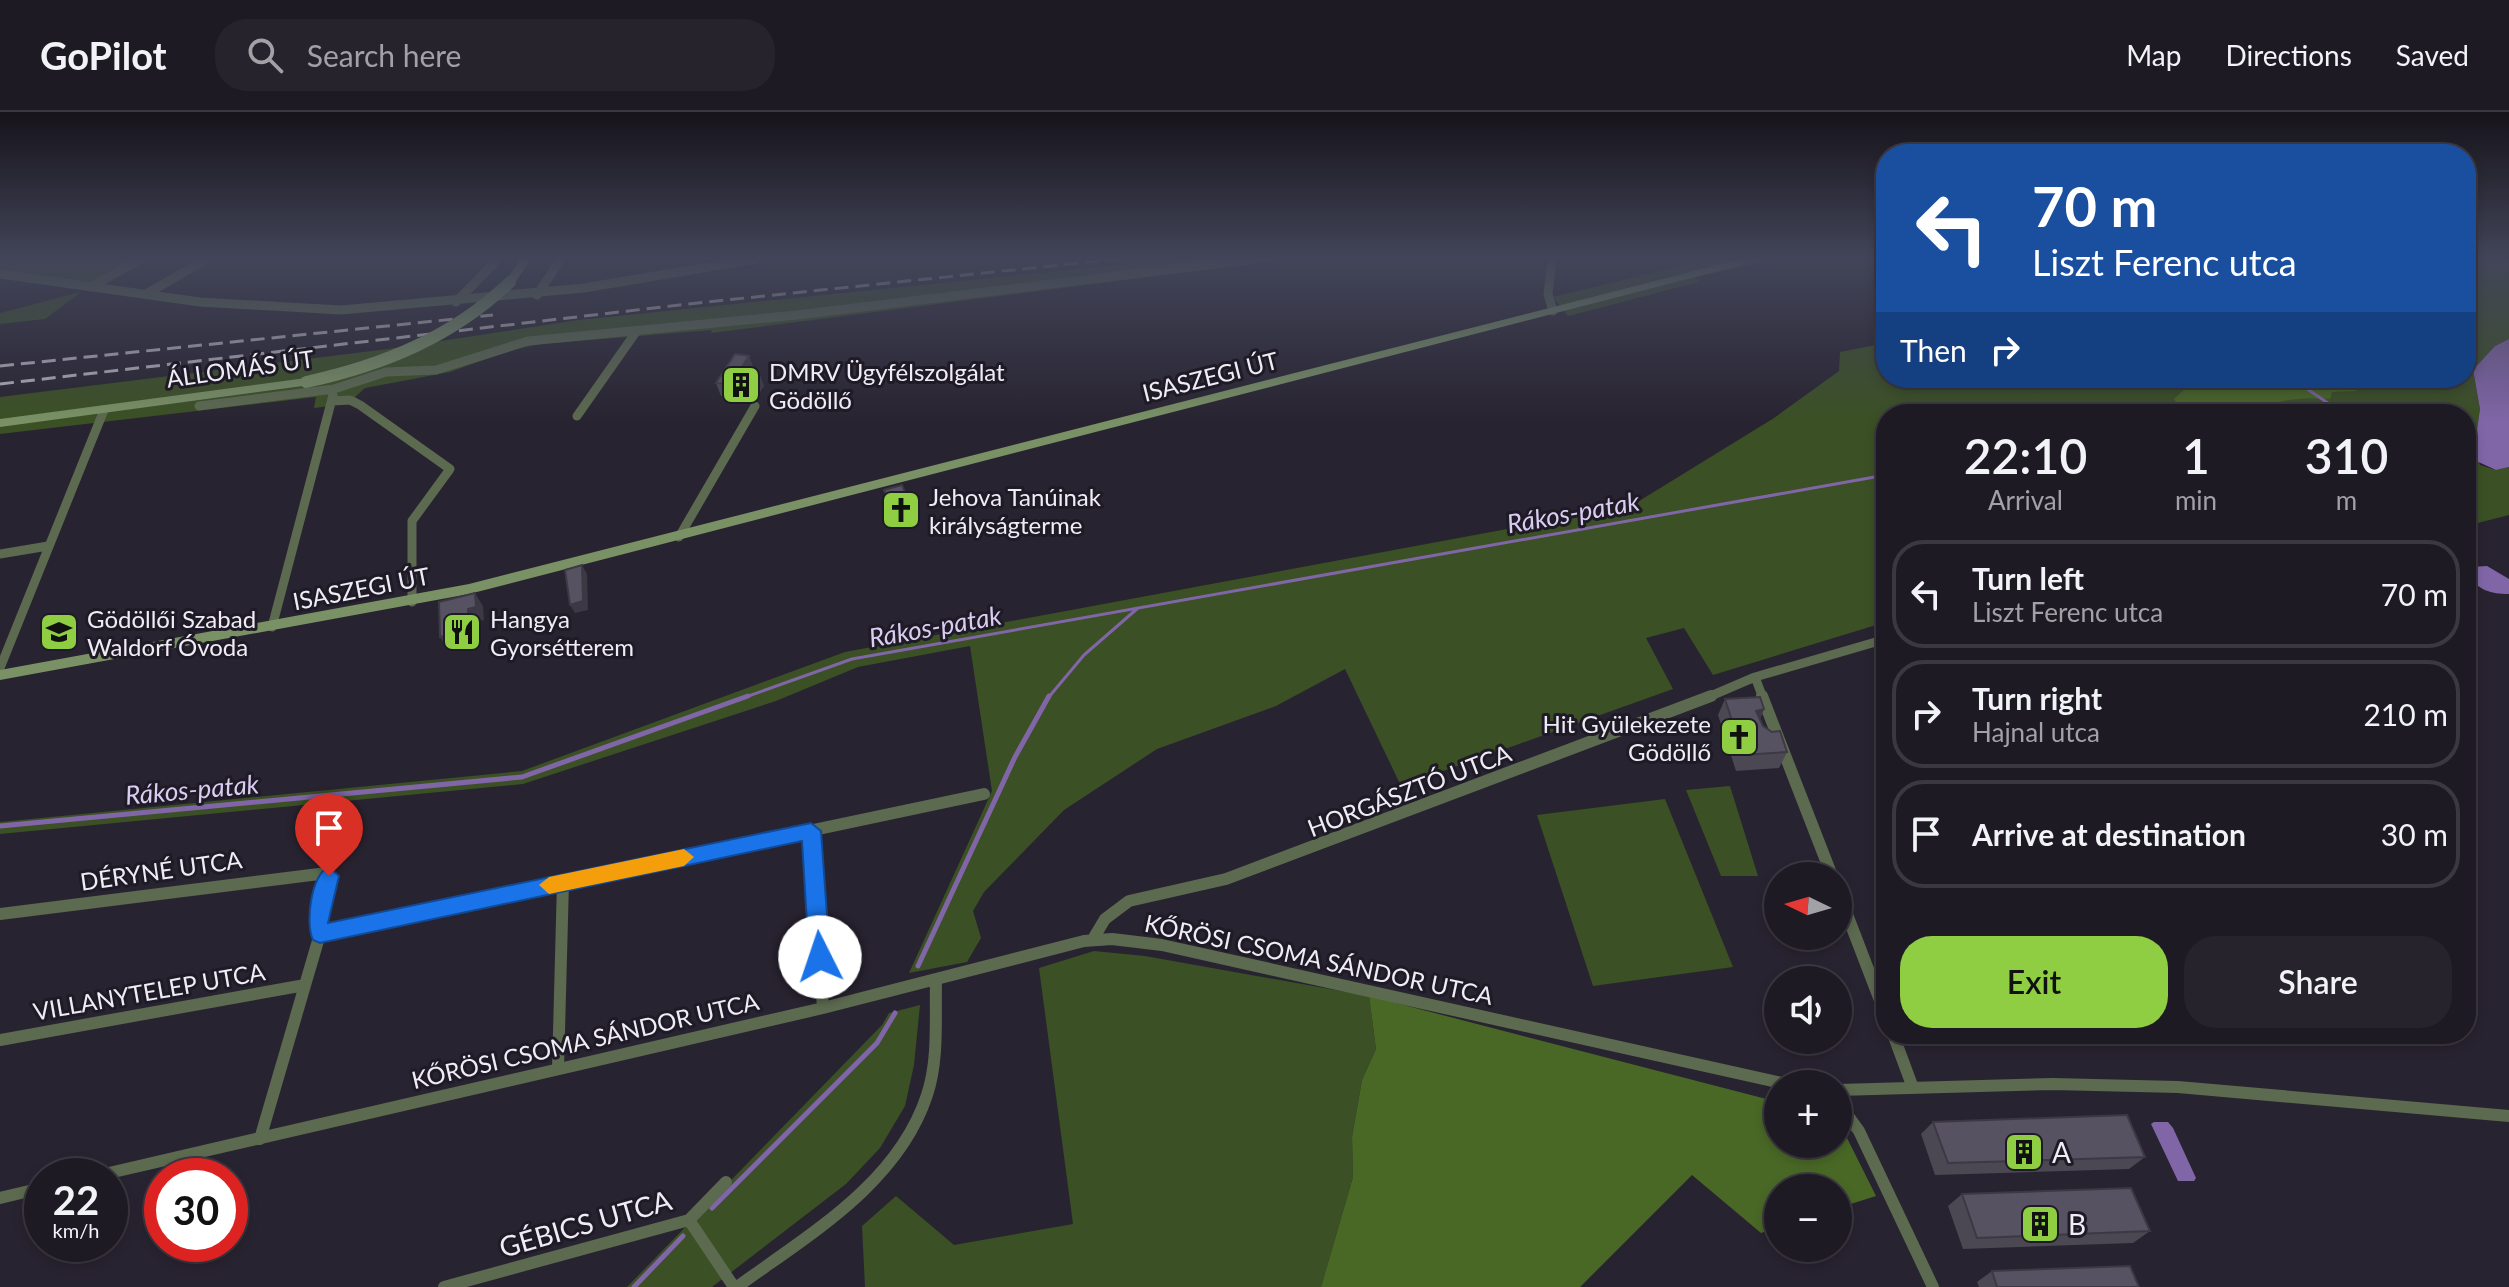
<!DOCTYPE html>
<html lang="en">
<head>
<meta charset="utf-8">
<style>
	body { margin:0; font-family:Lato,sans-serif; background:#26232c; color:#f1f3f6; height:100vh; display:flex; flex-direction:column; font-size:30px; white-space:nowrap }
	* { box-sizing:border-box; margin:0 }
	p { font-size:26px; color:#a1a1a6 }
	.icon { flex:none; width:44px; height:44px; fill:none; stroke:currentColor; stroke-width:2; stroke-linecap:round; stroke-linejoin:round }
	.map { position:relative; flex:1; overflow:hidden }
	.sheet { position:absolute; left:1876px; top:292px; width:600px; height:640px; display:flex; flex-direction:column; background:#1e1a24; border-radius:32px; box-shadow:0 4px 12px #0003,0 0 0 2px #3c3841 }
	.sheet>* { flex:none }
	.top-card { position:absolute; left:1876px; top:32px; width:600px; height:244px; border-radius:32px; box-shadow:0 4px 12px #0003,0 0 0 2px #3c3841; background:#1a4fa0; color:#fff; overflow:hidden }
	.needle { width:52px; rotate:275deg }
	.controls { position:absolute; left:1764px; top:750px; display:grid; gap:16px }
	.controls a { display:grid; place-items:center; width:88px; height:88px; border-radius:50%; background:#1e1a24; box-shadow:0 4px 12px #0003,0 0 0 2px #3c3841; font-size:40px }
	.speed { position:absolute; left:24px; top:1046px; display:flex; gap:16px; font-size:40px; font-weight:700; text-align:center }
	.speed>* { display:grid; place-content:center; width:104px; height:104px; border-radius:50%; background:#1e1a24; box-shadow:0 4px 12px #0003,0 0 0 2px #3c3841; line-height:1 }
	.speed small { font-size:20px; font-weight:400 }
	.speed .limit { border:12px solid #d22; background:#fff; color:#111 }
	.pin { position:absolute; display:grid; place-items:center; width:68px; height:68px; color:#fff; margin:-82px -34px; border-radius:50% 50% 50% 0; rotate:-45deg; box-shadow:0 0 8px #0007 }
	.pin .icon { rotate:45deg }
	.me { position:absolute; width:88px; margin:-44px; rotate:356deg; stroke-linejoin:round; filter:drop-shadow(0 0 6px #0008) }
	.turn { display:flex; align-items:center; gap:28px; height:168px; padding:0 24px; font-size:36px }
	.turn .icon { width:104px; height:104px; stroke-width:2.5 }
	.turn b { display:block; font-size:56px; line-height:68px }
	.then { display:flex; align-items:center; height:76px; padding:0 24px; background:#0003; gap:16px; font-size:30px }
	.eta { display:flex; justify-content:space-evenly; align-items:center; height:136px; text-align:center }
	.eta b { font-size:48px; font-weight:600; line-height:56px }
	.cta { display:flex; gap:16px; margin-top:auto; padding:16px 24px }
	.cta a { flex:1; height:92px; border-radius:32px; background:#8fcd42; color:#111; font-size:32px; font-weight:600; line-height:92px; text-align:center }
	.cta a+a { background:#26232c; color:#f1f3f6 }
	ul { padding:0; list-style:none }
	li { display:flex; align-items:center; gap:24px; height:108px; margin:0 16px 12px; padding:0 8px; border:4px solid #3c3841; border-radius:32px }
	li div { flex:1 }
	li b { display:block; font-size:30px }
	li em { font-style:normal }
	header { display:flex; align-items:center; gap:48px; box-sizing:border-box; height:112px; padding:0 40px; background:#1e1a24; border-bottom:2px solid #3c3841 }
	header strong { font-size:38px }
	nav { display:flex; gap:44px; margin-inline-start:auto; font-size:28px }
	.search { width:560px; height:72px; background:#26232c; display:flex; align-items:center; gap:20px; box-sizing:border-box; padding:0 28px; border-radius:32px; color:#a1a1a6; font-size:30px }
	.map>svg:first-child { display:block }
	.green { fill:#3b5024 }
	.forest { fill:#496826 }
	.water { fill:#8066a7 }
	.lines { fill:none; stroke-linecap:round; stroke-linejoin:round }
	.stream-far1 { stroke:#8066a7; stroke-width:3 }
	.stream { stroke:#8066a7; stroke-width:5 }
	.minor-far1 { stroke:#5c6a4f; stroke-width:9 }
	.minor { stroke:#5c6a4f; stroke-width:12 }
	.secondary { fill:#7a9165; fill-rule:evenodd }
	.rail { stroke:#b8b3be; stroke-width:3; stroke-dasharray:14 7; stroke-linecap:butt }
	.secondary-bridge { stroke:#7a9165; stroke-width:12 }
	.wall { fill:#4b4753 }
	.shaded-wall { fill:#3d3944 }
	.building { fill:#575261; stroke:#3d3944; stroke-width:2 }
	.route { fill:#1a73e8; stroke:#114b97; stroke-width:2 }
	.slow { fill:#f59e0b }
	.labels { text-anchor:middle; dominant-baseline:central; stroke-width:6; stroke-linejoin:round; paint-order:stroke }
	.street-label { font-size:24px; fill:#f0ecf6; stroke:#1e1a26 }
	.poi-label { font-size:24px; fill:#f0ecf6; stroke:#1e1a26; text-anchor:start }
	.water-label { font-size:26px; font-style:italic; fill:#dacdf2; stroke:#1e1a26 }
	.near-poi-label { font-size:28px; fill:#f0ecf6; stroke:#1e1a26; text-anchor:start }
	.near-street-label { font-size:28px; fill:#f0ecf6; stroke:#1e1a26 }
</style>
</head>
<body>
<header>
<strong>GoPilot</strong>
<div class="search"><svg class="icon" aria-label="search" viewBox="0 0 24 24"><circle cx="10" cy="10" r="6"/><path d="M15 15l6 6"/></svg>Search here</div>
<nav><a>Map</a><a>Directions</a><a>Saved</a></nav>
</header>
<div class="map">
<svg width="2509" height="1175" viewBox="0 0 2509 1175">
	<rect width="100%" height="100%" fill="#282330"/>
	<path class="green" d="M0,147h131l-47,26 -84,-13z
		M1179,147h110l-578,74 1,-3 -170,14 -28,5 -64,23 -85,16 -10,9 7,5 -48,6 2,-11 -316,37v-37l388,-48 190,-29z
		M1709,147h71l-84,18 3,5 -131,34 -15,-19z
		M2466,147h43v80l-14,7 -22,25 7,38 -4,27 -10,-1v-21h-580v208l-173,53 -29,-47 -38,10 27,51 -272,97 -56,-117 -69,37 -119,43 -93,61 -80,82 -11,19 8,27 -14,24 -58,11 83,-182 -22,-145 -112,21 -82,34 -253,83 -523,50v-12l522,-51 323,-119 786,-146 143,-88 65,-47 1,-19 46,-9v35h580z
		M81,180l-36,27 -45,5v-11z
		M2466,337l11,7 3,9 16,5 13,-3v48l-43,11z
		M1730,674l28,90h-37l-35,-86z
		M1665,687l68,168 -140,19 -56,-171z
		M1094,839l51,5 224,40 7,53 -14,31 -10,57 1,40 -32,110h-456l-3,-61 34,-30 58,49 119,-21 -34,-256z
		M920,893l-6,60 -9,41 -25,42 -34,36 -134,103h-85l255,-262 7,-12z"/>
	<path class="forest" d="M2145,266h205l7,2 -1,11 -24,1 -2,7c-20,-1 -59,-2 -72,15h-74l-10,-15 10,-9z
		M1369,884l409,106v42h60v-24l38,76 -38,12v-20h-60v39l-17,6 -69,-58 -112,112h-259l32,-110 -1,-40 10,-57 14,-31z"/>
	<path class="water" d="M2509,227v128l-13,3 -22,-10 3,-4 -11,-7v-14l10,1 4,-27 -7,-39 22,-24z
		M2487,454l22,13v15c-19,0 -30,-4 -42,-19l5,-8z
		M2154,1010h14l5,6 23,50 -2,3h-16l-27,-57z"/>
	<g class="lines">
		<path class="stream-far1" d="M2291,266l53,36
			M743,586l109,-39 1034,-184
			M1048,586l36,-43 54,-47"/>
		<path class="stream" d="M0,714l522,-49 226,-81
			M918,854l97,-209 34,-61
			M712,1096l165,-165 18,-30
			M634,1175l49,-51"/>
		<path class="minor-far1" d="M1552,147l-4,35 5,17
			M0,162l200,28 141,8 243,-22 172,-29
			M90,175l51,-28
			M146,182l61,-35
			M537,183l24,-36
			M456,190l42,-43
			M332,289l18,-1 10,5 90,64 -38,52v81
			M199,294l135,-17 52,-17 50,-2 92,-29 269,-26 459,-56
			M577,304l59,-84
			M679,425l76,-131
			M0,442l48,-8
			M272,515l61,-232
			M0,556l104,-258
			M1755,565l8,21
			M1706,586l49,-21 131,-38"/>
		<path class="minor" d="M1762,584l70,180
			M811,719l12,177
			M1838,779l48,125
			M0,802l327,-41 -10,49 3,12 -60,205
			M320,822l664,-140
			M1093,827l12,-20 24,-18 97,-22 485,-183
			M1893,922l20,54
			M0,928l305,-55
			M558,957l5,-187
			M1838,978l215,-6 125,3 331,29
			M1838,990l21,29 74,156
			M96,1064l727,-168 261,-67 28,-2 50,6 624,139
			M0,1086l42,-10
			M689,1108l45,67
			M444,1175l245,-67 37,-38
			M737,1175c71,-52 161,-103 190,-192 12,-36 8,-77 9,-115"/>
		<path class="secondary" d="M521,147h10l-17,25h-8l-1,-2z
			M1741,147h17l-1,2 -1288,333 -469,86v-10l469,-86z
			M306,266l6,4 -2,3 -310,42v-8z"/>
		<path class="rail" d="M0,254l493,-51
			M0,272l688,-80 429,-45"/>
		<path class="secondary-bridge" d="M306,270c78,-17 146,-45 204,-100"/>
	</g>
	<path class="wall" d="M754,257l-2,3 7,1 5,13 -9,13 -34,-3 -5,-13z
		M1725,587l39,10 -4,10 3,7 24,26 -8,16 -43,3 -18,-56z
		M1933,1010l212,35 -16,12 -194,6 -14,-41z
		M1962,1082l188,37 -17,12 -170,6 -15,-43z
		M1992,1159l147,16h-160l-2,-5z"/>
	<path class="shaded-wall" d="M749,244l5,13 -10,14 -4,-13z
		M759,261l5,13 -9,13 -4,-13z
		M913,401l3,9 -18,5 -2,-9z
		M582,453l5,9 1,36 -13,3 -5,-8z
		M475,481l8,13 1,14 -8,2v20l-28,7 -8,-12 28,-28z
		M1764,597l-7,17 -1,-15z"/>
	<path class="building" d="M735,242l14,2 -9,14 19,3 -8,13 -35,-3z
		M902,373l11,28 -17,5 -12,-28z
		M582,453l1,36 -13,4 -5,-35z
		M475,481l1,14 -8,2v20l-28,8 -1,-35z
		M1760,585l4,12 -8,2 7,15 9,6 8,-1 7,21 -44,3 -18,-56z
		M2127,1003l18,42 -197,6 -15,-41z
		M2131,1076l19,43 -173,7 -15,-44z
		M2130,1154l9,21h-142l-5,-16z"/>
	<linearGradient id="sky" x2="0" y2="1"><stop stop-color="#16131a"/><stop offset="0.47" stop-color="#424559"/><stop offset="1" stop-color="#424559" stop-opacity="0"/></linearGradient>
	<rect width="2509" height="311" fill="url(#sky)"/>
	<path class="route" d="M811,711l10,8 9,126 -3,7 -7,2 -8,-2 -3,-7 -7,-116 -482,102 -7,-3c-8,-16 -2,-67 16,-73l10,9 -11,47z"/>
	<path class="slow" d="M684,737l10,8 -10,9 -135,28 -10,-9 10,-8z"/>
	<defs>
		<symbol id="building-square" viewBox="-11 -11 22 22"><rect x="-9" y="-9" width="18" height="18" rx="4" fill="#8fcd42" stroke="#1e1a26"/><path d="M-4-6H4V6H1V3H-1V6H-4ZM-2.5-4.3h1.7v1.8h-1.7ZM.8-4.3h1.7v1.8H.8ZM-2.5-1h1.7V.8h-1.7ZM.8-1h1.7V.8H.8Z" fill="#111"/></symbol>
		<symbol id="church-square" viewBox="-11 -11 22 22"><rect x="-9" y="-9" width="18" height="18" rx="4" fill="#8fcd42" stroke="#1e1a26"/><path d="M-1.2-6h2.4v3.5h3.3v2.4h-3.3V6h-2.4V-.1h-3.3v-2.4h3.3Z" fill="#111"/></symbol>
		<symbol id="school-square" viewBox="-11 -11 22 22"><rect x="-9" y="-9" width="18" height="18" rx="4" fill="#8fcd42" stroke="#1e1a26"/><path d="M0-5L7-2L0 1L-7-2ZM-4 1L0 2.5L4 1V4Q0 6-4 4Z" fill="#111"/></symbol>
		<symbol id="restaurant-square" viewBox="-11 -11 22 22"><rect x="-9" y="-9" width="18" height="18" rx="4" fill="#8fcd42" stroke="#1e1a26"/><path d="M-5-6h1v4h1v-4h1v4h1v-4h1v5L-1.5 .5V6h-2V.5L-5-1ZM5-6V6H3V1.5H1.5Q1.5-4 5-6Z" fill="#111"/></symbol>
	</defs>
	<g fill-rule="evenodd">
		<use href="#building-square" x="719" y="251" width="44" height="44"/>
		<use href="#church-square" x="879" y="376" width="44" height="44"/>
		<use href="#school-square" x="37" y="498" width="44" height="44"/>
		<use href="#restaurant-square" x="440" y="498" width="44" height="44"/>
		<use href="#church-square" x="1717" y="603" width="44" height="44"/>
		<use href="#building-square" x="2002" y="1018" width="44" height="44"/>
		<use href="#building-square" x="2018" y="1090" width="44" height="44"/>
	</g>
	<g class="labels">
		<g class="street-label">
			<text transform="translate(240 256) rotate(-8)">ÁLLOMÁS ÚT</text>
			<text transform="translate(1210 264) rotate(-14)">ISASZEGI ÚT</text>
			<text transform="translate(361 476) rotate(-11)">ISASZEGI ÚT</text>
			<text transform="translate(1409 678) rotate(-21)">HORGÁSZTÓ UTCA</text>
			<text transform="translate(161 758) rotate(-8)">DÉRYNÉ UTCA</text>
			<text transform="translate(1319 847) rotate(12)">KŐRÖSI CSOMA SÁNDOR UTCA</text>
			<text transform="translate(149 879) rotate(-10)">VILLANYTELEP UTCA</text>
			<text transform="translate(585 928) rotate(-13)">KŐRÖSI CSOMA SÁNDOR UTCA</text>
		</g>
		<g class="poi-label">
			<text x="769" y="259">DMRV Ügyfélszolgálat<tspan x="769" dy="28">Gödöllő</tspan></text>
			<text x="929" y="384">Jehova Tanúinak<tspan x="929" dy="28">királyságterme</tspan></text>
			<text x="87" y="506">Gödöllői Szabad<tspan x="87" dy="28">Waldorf Óvoda</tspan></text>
			<text x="490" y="506">Hangya<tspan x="490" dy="28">Gyorsétterem</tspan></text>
			<text x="1711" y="611" text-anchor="end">Hit Gyülekezete<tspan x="1711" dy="28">Gödöllő</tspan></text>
		</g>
		<g class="water-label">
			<text transform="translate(1573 400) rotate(-10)">Rákos-patak</text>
			<text transform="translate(935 514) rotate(-10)">Rákos-patak</text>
			<text transform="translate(192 677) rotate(-5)">Rákos-patak</text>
		</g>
		<g class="near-poi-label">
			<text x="2052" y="1040">A</text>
			<text x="2068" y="1112">B</text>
		</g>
		<g class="near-street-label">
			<text transform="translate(585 1111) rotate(-16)">GÉBICS UTCA</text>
		</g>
	</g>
</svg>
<div class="controls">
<a><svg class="needle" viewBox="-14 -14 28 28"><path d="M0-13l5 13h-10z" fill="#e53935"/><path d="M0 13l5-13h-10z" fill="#a1a1a6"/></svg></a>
<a><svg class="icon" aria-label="sound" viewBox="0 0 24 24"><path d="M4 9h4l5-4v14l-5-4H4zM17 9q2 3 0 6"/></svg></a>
<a>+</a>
<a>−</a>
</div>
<div class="speed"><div>22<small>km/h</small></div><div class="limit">30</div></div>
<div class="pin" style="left:329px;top:764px;background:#d93025"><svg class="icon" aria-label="arrive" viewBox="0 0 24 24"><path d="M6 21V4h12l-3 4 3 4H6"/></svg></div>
<svg class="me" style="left:820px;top:845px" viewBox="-20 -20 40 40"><circle r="19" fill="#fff"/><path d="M0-13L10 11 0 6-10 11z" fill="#1a73e8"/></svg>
<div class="top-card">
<div class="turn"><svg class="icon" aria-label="left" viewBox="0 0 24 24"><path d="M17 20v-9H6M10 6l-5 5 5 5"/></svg><div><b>70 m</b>Liszt Ferenc utca</div></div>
<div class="then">Then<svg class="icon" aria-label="right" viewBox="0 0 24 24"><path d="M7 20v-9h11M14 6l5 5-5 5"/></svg></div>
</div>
<section class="sheet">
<div class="eta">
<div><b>22:10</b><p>Arrival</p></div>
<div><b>1</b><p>min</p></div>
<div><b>310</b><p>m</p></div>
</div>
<ul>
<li><svg class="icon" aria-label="left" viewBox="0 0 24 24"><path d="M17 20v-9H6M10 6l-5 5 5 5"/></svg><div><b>Turn left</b><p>Liszt Ferenc utca</p></div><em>70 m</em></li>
<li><svg class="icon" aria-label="right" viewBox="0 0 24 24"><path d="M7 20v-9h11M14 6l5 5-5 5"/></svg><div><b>Turn right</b><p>Hajnal utca</p></div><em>210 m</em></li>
<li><svg class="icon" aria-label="arrive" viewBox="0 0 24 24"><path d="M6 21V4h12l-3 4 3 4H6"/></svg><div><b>Arrive at destination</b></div><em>30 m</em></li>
</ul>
<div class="cta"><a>Exit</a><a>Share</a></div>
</section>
</div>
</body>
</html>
